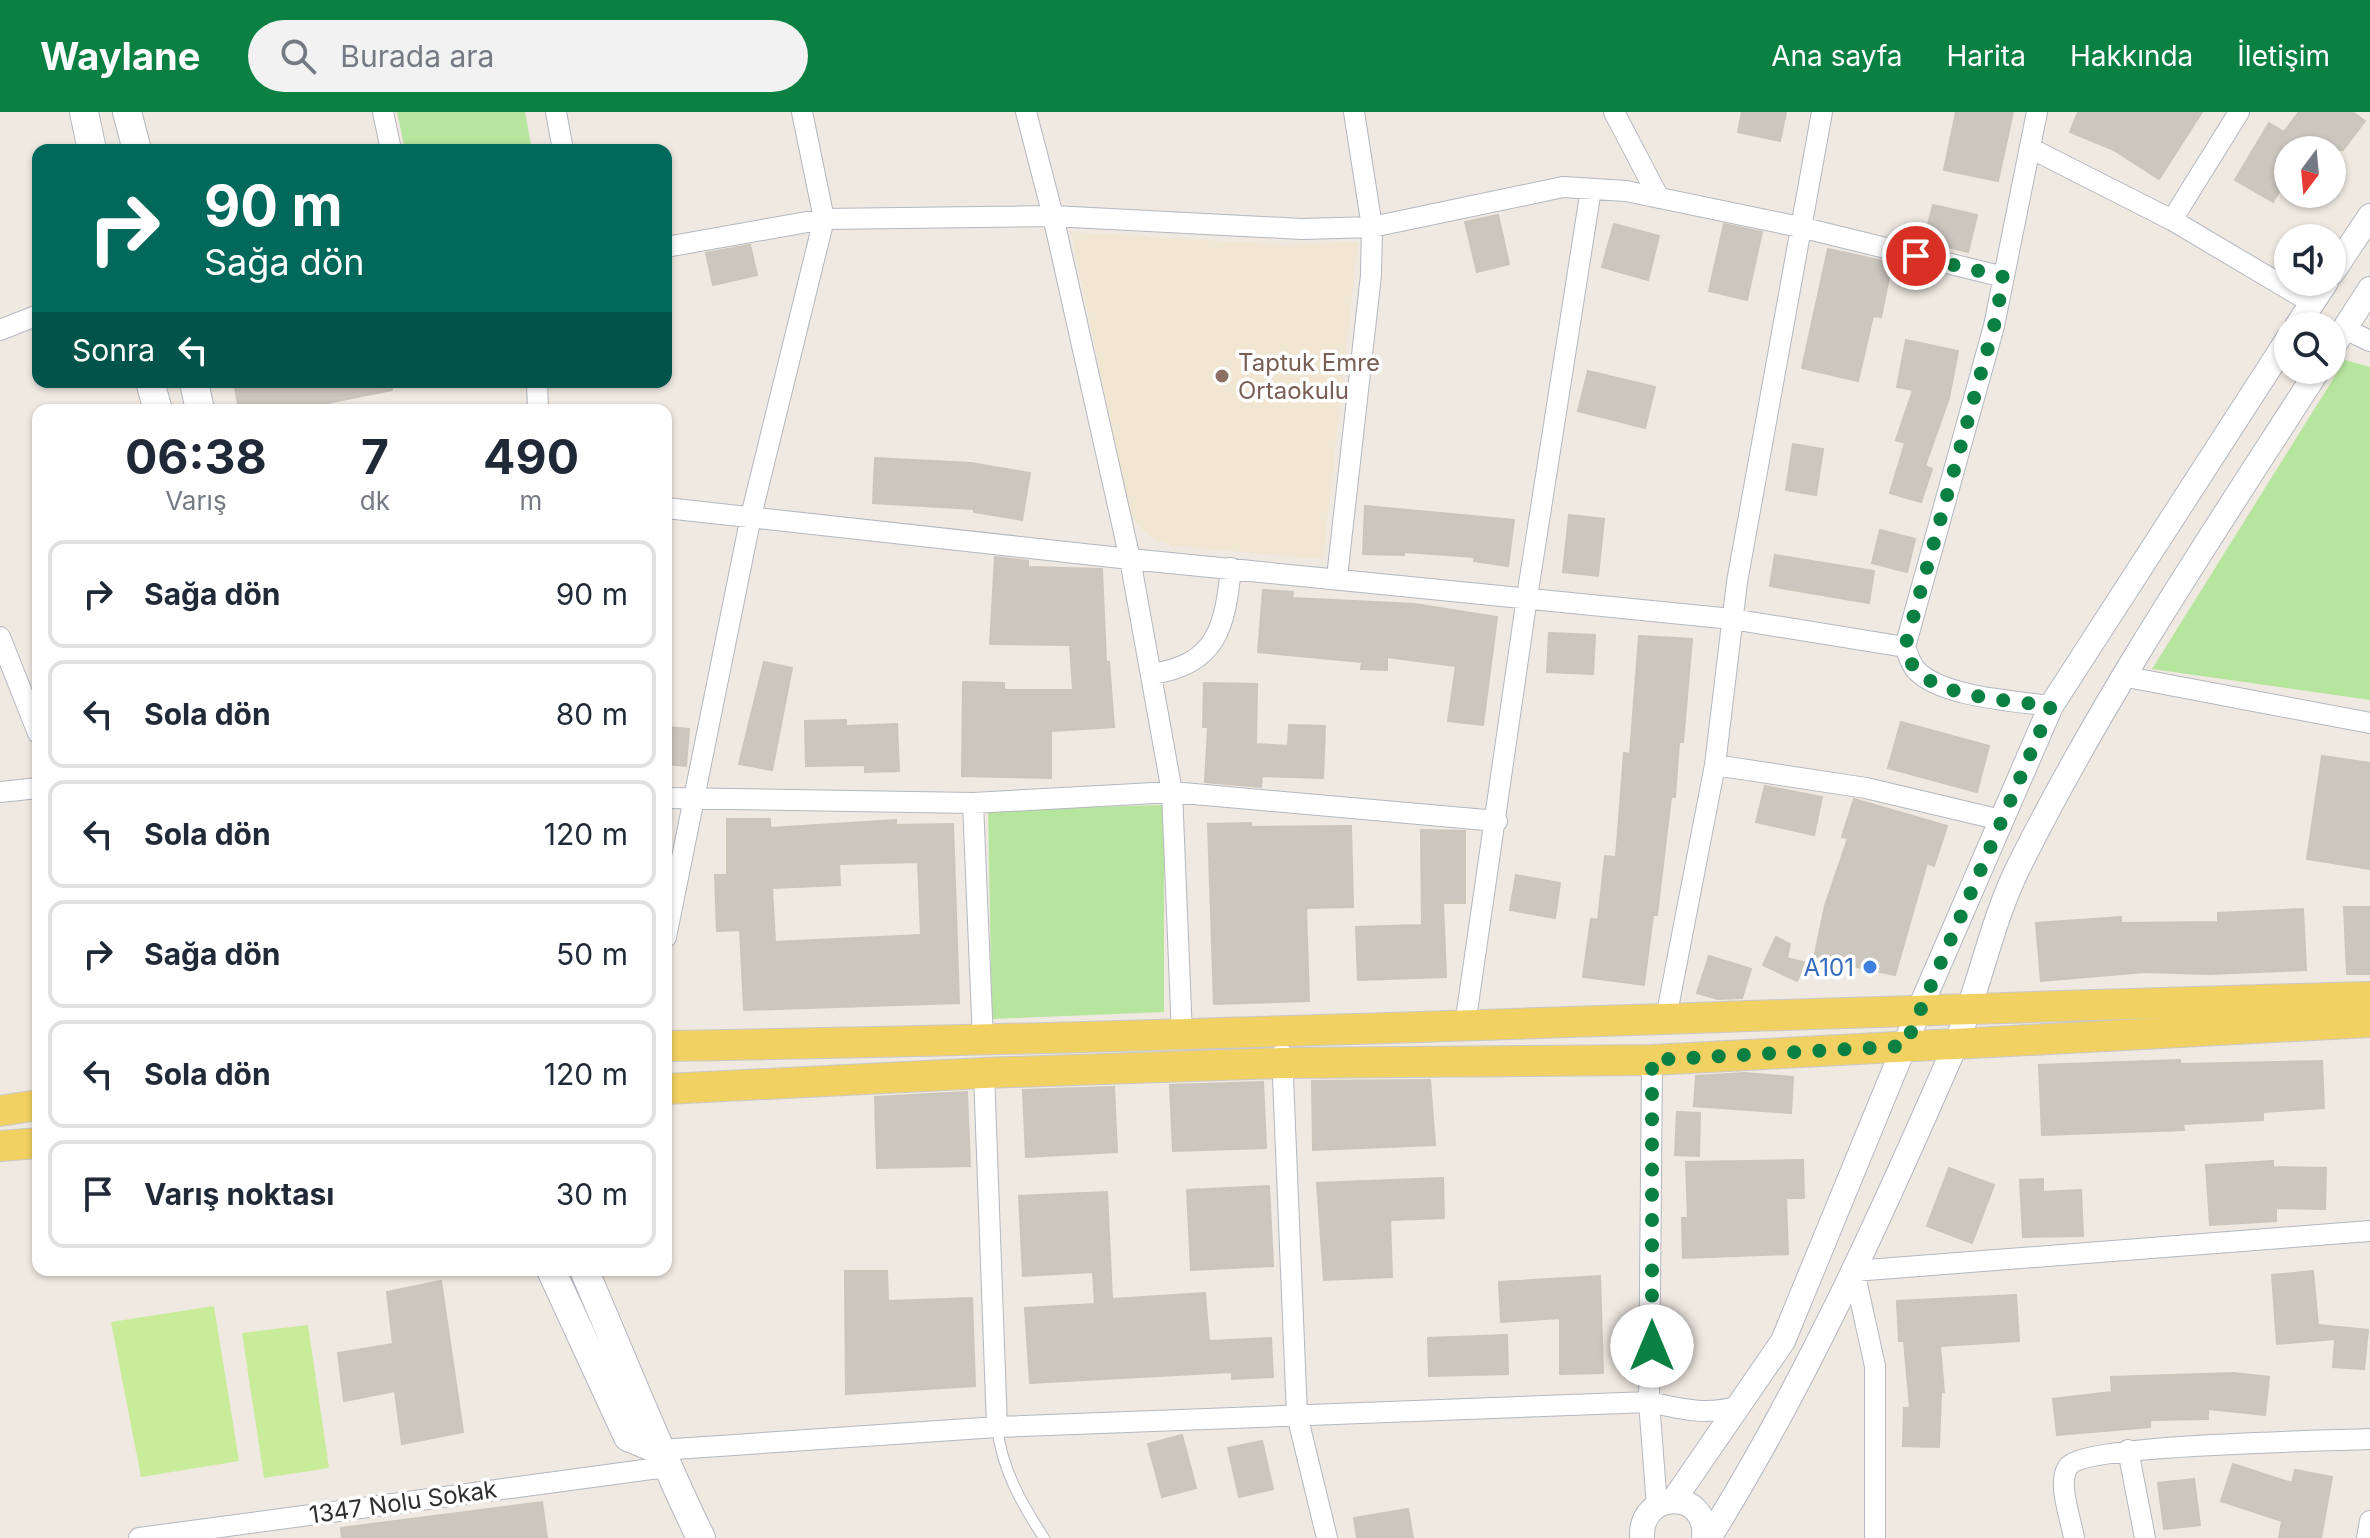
<!DOCTYPE html>
<html lang="tr">
<head>
<meta charset="utf-8">
<style>
	body { margin:0; font-family:Inter,sans-serif; background:#f2f2f3; color:#1f2937; height:100vh; display:flex; flex-direction:column; font-size:30px; white-space:nowrap }
	* { box-sizing:border-box; margin:0 }
	p { font-size:26px; color:#747a83 }
	.icon { flex:none; width:44px; height:44px; fill:none; stroke:currentColor; stroke-width:2; stroke-linecap:round; stroke-linejoin:round }
	.map { position:relative; flex:1; overflow:hidden }
	.panel { position:absolute; left:32px; top:292px; width:640px; height:872px; display:flex; flex-direction:column; background:#fff; border-radius:16px; box-shadow:0 2px 6px #0004 }
	.panel>* { flex:none }
	.hud { position:absolute; left:32px; top:32px; width:640px; height:244px; border-radius:16px; box-shadow:0 2px 6px #0004; background:#00695c; color:#fff; overflow:hidden }
	.needle { width:52px; rotate:196deg }
	.fabs { position:absolute; left:2274px; top:24px; display:grid; gap:16px }
	.fabs a { display:grid; place-items:center; width:72px; height:72px; border-radius:50%; background:#fff; box-shadow:0 2px 6px #0004; font-size:40px }
	.pin { position:absolute; display:grid; place-items:center; width:68px; height:68px; color:#fff; margin:-34px; border:4px solid #fff; border-radius:50%; box-shadow:0 2px 8px #0007 }
	.me { position:absolute; width:88px; margin:-44px; rotate:0deg; stroke-linejoin:round; filter:drop-shadow(0 0 6px #0008) }
	.turn { display:flex; align-items:center; gap:28px; height:168px; padding:0 40px; font-size:36px }
	.turn .icon { width:104px; height:104px; stroke-width:2.5 }
	.turn b { display:block; font-size:56px; line-height:68px }
	.then { display:flex; align-items:center; height:76px; padding:0 40px; background:#0003; gap:16px; font-size:30px }
	.eta { display:flex; justify-content:space-evenly; align-items:center; height:136px; text-align:center }
	.eta b { font-size:48px; font-weight:700; line-height:56px }
	ul { padding:0; list-style:none }
	li { display:flex; align-items:center; gap:24px; height:108px; margin:0 16px 12px; padding:0 24px; border:4px solid #e0e1e3; border-radius:16px }
	li div { flex:1 }
	li b { display:block; font-size:30px }
	li em { font-style:normal }
	header { display:flex; align-items:center; gap:48px; box-sizing:border-box; height:112px; padding:0 40px; background:#0b8043; color:#fff }
	header strong { font-size:38px }
	nav { display:flex; gap:44px; margin-inline-start:auto; font-size:28px }
	.search { width:560px; height:72px; background:#f2f2f3; display:flex; align-items:center; gap:20px; box-sizing:border-box; padding:0 28px; border-radius:44px; color:#747a83; font-size:30px }
	.map>svg:first-child { display:block }
	.education { fill:#f0e6d1 }
	.green { fill:#b6e59e }
	.pitch { fill:#c9ec9a }
	.building { fill:#cbc7bf; stroke:#cbc5ba; stroke-width:2; fill-rule:evenodd }
	.lines { fill:none; stroke-linecap:round; stroke-linejoin:round }
	.service-casing { stroke:#b4b7c1; stroke-width:12 }
	.minor-casing { stroke:#b4b7c1; stroke-width:22 }
	.tertiary-casing { stroke:#b4b7c1; stroke-width:26 }
	.secondary-casing { stroke:#b4b7c1; stroke-width:30 }
	.primary-casing { stroke:#c9c9c9; stroke-width:32 }
	.service { stroke:#fff; stroke-width:10 }
	.minor { stroke:#fff; stroke-width:20 }
	.tertiary { stroke:#fff; stroke-width:24 }
	.secondary { stroke:#fff; stroke-width:28 }
	.primary { stroke:#f2d163; stroke-width:30 }
	.route { stroke:#0b8043; stroke-width:14; stroke-dasharray:0 25.2 }
	.education-dot { fill:#8d6e63; stroke:#fff; stroke-width:3 }
	.shop-dot { fill:#3f7fe0; stroke:#fff; stroke-width:3 }
	.labels { text-anchor:middle; dominant-baseline:central; stroke-width:7; stroke-linejoin:round; paint-order:stroke }
	.education-label { font-size:24px; fill:#785e54; stroke:#fff; text-anchor:start }
	.shop-label { font-size:24px; fill:#366cbe; stroke:#fff; text-anchor:end }
	.street-label { font-size:24px; fill:#2e2e2e; stroke:#fff }
</style>
</head>
<body>
<header>
<strong>Waylane</strong>
<div class="search"><svg class="icon" aria-label="search" viewBox="0 0 24 24"><circle cx="10" cy="10" r="6"/><path d="M15 15l6 6"/></svg>Burada ara</div>
<nav><a>Ana sayfa</a><a>Harita</a><a>Hakkında</a><a>İletişim</a></nav>
</header>
<div class="map">
<svg width="2370" height="1426" viewBox="0 0 2370 1426">
	<rect width="100%" height="100%" fill="#efe9e1"/>
	<path class="education" d="M1071,120l216,13 71,-3 -35,317 -149,-13 -19,-6 -17,-14 -10,-19z"/>
	<path class="green" d="M397,0h128l7,38h-127z
		M2345,248l25,7v333l-218,-31z
		M1164,693v207l-172,7 -4,-209z"/>
	<path class="pitch" d="M214,1194l25,155 -98,16 -30,-155z
		M308,1213l21,143 -65,10 -22,-145z"/>
	<path class="building" d="M1742,0h44l-6,29 -42,-9z
		M1956,0h57l-15,69 -54,-11z
		M2078,0h124l-43,67 -45,-29 -44,-18z
		M2299,0h53l13,9 -22,29h-55v27l-15,25 -38,-22 34,-57 15,9z
		M1933,93l44,10 -9,37 -44,-11z
		M1498,103l11,49 -32,8 -12,-50z
		M1614,112l45,12 -11,44 -46,-13z
		M1724,112l38,8 -15,68 -38,-9z
		M750,133l7,30 -44,10 -7,-32z
		M1828,137l64,14 -11,54 -8,-1 -15,65 -56,-13z
		M1906,228l52,11 -9,47 -24,68 7,3 -11,33 -31,-9 15,-50 -9,-3 17,-50 -16,-3z
		M1588,259l67,16 -10,41 -67,-17z
		M234,270h157l1,8 -75,15 1,5h-79z
		M1793,332l30,5 -7,46 -30,-5z
		M875,346l96,5 59,10 -8,47 -48,-8v-3l-101,-6z
		M1365,394l149,14 -6,46 -34,-5 1,-4 -71,-5v3l-41,-1z
		M1569,403l35,4 -6,57 -35,-4z
		M1880,418l35,9 -8,33 -35,-9z
		M1775,443l99,16 -5,32 -99,-17z
		M995,445l33,4v6l74,2 4,93h3l5,65 -63,4v47l-89,-2 1,-94 41,1v7h69l-3,-45 -80,-1z
		M1263,478l30,2 -1,6 123,6 82,13 -14,108 -35,-4 8,-55 -69,-9v13l-26,-1 1,-7 -104,-10z
		M1549,521l46,2 -2,39 -46,-2z
		M1639,524l53,3 -9,103h-4l-4,55h-4l-14,118h-4l-9,70 -61,-8 8,-58 7,1 7,-64 11,1 8,-104 6,1z
		M764,550l28,6 -20,102 -33,-6z
		M1204,571l53,1 -1,60 32,2 1,-21 36,1 -2,52 -61,-2 -1,11 -56,-5 3,-55h-5z
		M846,608v6l51,-2 2,47 -34,1v-7l-59,1 -1,-45z
		M1901,610l88,24 -12,46 -89,-24z
		M666,615l23,2 -3,37 -20,-2z
		M2322,644l48,7v106l-63,-10z
		M1765,674l57,11 -8,38 -58,-13z
		M1854,687l93,27 -13,40 -7,-3 -32,112 -81,-17 11,-52 23,-68 -6,-1z
		M727,707h43v9l126,-8v5l57,-1 6,179 -215,7 -4,-80 -23,1 -2,-56h12zM918,750l3,73 -146,7 -3,-54 68,-3 -1,-21z
		M1251,711v4l100,-1 2,81 -47,1 3,93 -95,3 -6,-180z
		M1421,718l44,1v72h-22l3,74 -88,3 -2,-53 66,-2z
		M1516,763l44,8 -5,35 -45,-8z
		M2344,795h26v67h-23z
		M2303,797l3,61 -97,4 -64,-2 -104,9 -5,-58 85,-6v6l97,-1v-9z
		M1776,825l14,7 -3,14 19,5 -9,18 -34,-16z
		M1709,844l42,13 -9,29 -24,1 -21,-6z
		M2180,948v4l142,-3 2,47 -61,4v8l-80,4 1,6 -142,5 -3,-70z
		M1745,961l48,4 -2,36 -97,-7 2,-30z
		M1430,968l5,65 -122,5 -1,-69z
		M1263,970l3,66 -93,3 -3,-66z
		M1114,975l3,65 -91,5 -3,-67z
		M967,980l3,74 -93,2 -2,-71z
		M1677,1000l23,1 -1,43 -24,-1z
		M1803,1048l1,38h-18l2,56 -105,4 -1,-40h6l-2,-56z
		M2273,1049v6l53,1 -1,41 -49,-1v13l-66,4 -4,-60z
		M1949,1056l45,17 -22,58 -45,-17z
		M1443,1066l1,40 -54,2 2,57 -68,3 -7,-97z
		M2043,1067v13l38,-2 2,46 -60,1 -3,-57z
		M1269,1074l4,80 -82,4 -4,-80z
		M1107,1080l5,107 93,-6 4,48 62,-3 2,39 -41,2v-7l-202,11 -5,-75 70,-4 -2,-32 -70,4 -4,-80z
		M845,1159h42l1,30 84,-3 3,88 -129,8z
		M2313,1159l5,54 50,5 -4,39 -31,-2 2,-28 -58,5 -5,-69z
		M1600,1164l3,97 -43,1v-56l-59,4 -2,-40z
		M441,1169l22,151 -61,12 -7,-53 -51,10 -6,-48 55,-9 -6,-52z
		M2016,1183l3,46 -79,5 4,46 -3,1 -2,54 -36,-1 1,-38h6l-6,-67h-5l-2,-40z
		M1507,1223l1,39 -79,2 -1,-38z
		M2233,1261l36,4 -4,38 -57,-6v10l-58,1v7l-93,8 -4,-36 59,-7 -1,-15z
		M1182,1323l14,53 -34,9 -14,-53z
		M1262,1329l11,48 -34,8 -11,-49z
		M2233,1352l59,19 3,-13 37,7 -11,61h-42l3,-17 -61,-20z
		M2194,1367l6,46 -36,4 -6,-46z
		M542,1390l5,36h-205l-1,-10z
		M1408,1397l5,29h-56l-3,-20z"/>
	<g class="lines">
		<defs>
			<path id="service" d="M997,1315c5,42 24,76 47,111"/>
			<path id="minor" d="M383,0l8,38
				M556,0l7,38
				M1026,0l27,104 77,343 42,233 10,243
				M1614,0l45,86
				M2037,0l-43,214 -89,321c3,7 6,18 11,23 25,27 99,31 135,36
				M2030,36l142,72 140,83
				M2172,108l67,-108
				M666,135l158,-28 229,-3 249,13 70,-2 191,-40 63,4 174,36 204,50
				M2345,217l25,12
				M0,218l38,-15
				M537,270l1,28
				M666,396l464,51 602,60 173,28
				M1337,465l34,-302 1,-48 -18,-115
				M0,525l38,96
				M1151,562c66,-9 74,-47 80,-106
				M2122,564l248,47
				M1715,653l151,23 135,32
				M0,680l38,-4
				M666,686l307,5 199,-11 325,29
				M973,691l10,238
				M666,825l85,-421 73,-297 -22,-107
				M1666,906l49,-253 22,-183 85,-470
				M1465,913l62,-428 64,-408
				M1282,942l15,361 30,123
				M1652,948l-3,342 8,104
				M984,961l13,354
				M660,1338l337,-23 652,-25c32,7 57,14 90,4
				M2128,1338l17,88
				M139,1426l527,-71
				M1875,1426v-172l-21,-95 516,-40
				M2074,1426c-3,-19 -17,-55 -6,-71 15,-23 262,-26 302,-28
				M2367,1426l3,-17"/>
			<path id="tertiary" d="M2332,161l38,-57
				M2297,214l29,-44
				M2332,236l38,-59
				M1673,1389l110,-160 137,-333 131,-302 237,-367
				M1642,1426c-3,-48 67,-50 62,0
				M1709,1426c97,-156 173,-324 246,-492 25,-59 36,-125 65,-182 86,-172 194,-332 298,-494"/>
			<path id="secondary" d="M84,0l8,38
				M127,0l10,38
				M150,270l8,28
				M194,270l6,28
				M551,1158l77,167 32,13
				M584,1158c39,89 74,181 117,268"/>
			<path id="primary" d="M666,934c568,-9 1136,-34 1704,-49
				M666,977l318,-16 298,-10 370,-3 718,-38
				M0,999l38,-6
				M0,1034l38,-3"/>
		</defs>
		<use href="#service" class="service-casing"/>
		<use href="#minor" class="minor-casing"/>
		<use href="#tertiary" class="tertiary-casing"/>
		<use href="#secondary" class="secondary-casing"/>
		<use href="#primary" class="primary-casing"/>
		<use href="#service" class="service"/>
		<use href="#minor" class="minor"/>
		<use href="#tertiary" class="tertiary"/>
		<use href="#secondary" class="secondary"/>
		<use href="#primary" class="primary"/>
	</g>
	<g class="lines">
		<path class="route" d="M1652,1234v-286l253,-14 146,-340c-36,-5 -109,-8 -135,-36 -5,-5 -8,-16 -11,-23l89,-321 10,-49 -88,-21"/>
	</g>
	<circle class="education-dot" cx="1222" cy="264" r="8"/>
	<circle class="shop-dot" cx="1870" cy="855" r="8"/>
	<g class="labels">
		<g class="education-label">
			<text x="1238" y="250">Taptuk Emre<tspan x="1238" dy="28">Ortaokulu</tspan></text>
		</g>
		<g class="shop-label">
			<text x="1854" y="855">A101</text>
		</g>
		<g class="street-label">
			<text transform="translate(403 1390) rotate(-8)">1347 Nolu Sokak</text>
		</g>
	</g>
</svg>
<div class="fabs">
<a><svg class="needle" viewBox="-14 -14 28 28"><path d="M0-13l5 13h-10z" fill="#e53935"/><path d="M0 13l5-13h-10z" fill="#747a83"/></svg></a>
<a><svg class="icon" aria-label="sound" viewBox="0 0 24 24"><path d="M4 9h4l5-4v14l-5-4H4zM17 9q2 3 0 6"/></svg></a>
<a><svg class="icon" aria-label="search" viewBox="0 0 24 24"><circle cx="10" cy="10" r="6"/><path d="M15 15l6 6"/></svg></a>
</div>
<div class="pin" style="left:1916px;top:144px;background:#d93025"><svg class="icon" aria-label="arrive" viewBox="0 0 24 24"><path d="M6 21V4h12l-3 4 3 4H6"/></svg></div>
<svg class="me" style="left:1652px;top:1234px" viewBox="-20 -20 40 40"><circle r="19" fill="#fff"/><path d="M0-13L10 11 0 6-10 11z" fill="#0b8043"/></svg>
<div class="hud">
<div class="turn"><svg class="icon" aria-label="right" viewBox="0 0 24 24"><path d="M7 20v-9h11M14 6l5 5-5 5"/></svg><div><b>90 m</b>Sağa dön</div></div>
<div class="then">Sonra<svg class="icon" aria-label="left" viewBox="0 0 24 24"><path d="M17 20v-9H6M10 6l-5 5 5 5"/></svg></div>
</div>
<section class="panel">
<div class="eta">
<div><b>06:38</b><p>Varış</p></div>
<div><b>7</b><p>dk</p></div>
<div><b>490</b><p>m</p></div>
</div>
<ul>
<li><svg class="icon" aria-label="right" viewBox="0 0 24 24"><path d="M7 20v-9h11M14 6l5 5-5 5"/></svg><div><b>Sağa dön</b></div><em>90 m</em></li>
<li><svg class="icon" aria-label="left" viewBox="0 0 24 24"><path d="M17 20v-9H6M10 6l-5 5 5 5"/></svg><div><b>Sola dön</b></div><em>80 m</em></li>
<li><svg class="icon" aria-label="left" viewBox="0 0 24 24"><path d="M17 20v-9H6M10 6l-5 5 5 5"/></svg><div><b>Sola dön</b></div><em>120 m</em></li>
<li><svg class="icon" aria-label="right" viewBox="0 0 24 24"><path d="M7 20v-9h11M14 6l5 5-5 5"/></svg><div><b>Sağa dön</b></div><em>50 m</em></li>
<li><svg class="icon" aria-label="left" viewBox="0 0 24 24"><path d="M17 20v-9H6M10 6l-5 5 5 5"/></svg><div><b>Sola dön</b></div><em>120 m</em></li>
<li><svg class="icon" aria-label="arrive" viewBox="0 0 24 24"><path d="M6 21V4h12l-3 4 3 4H6"/></svg><div><b>Varış noktası</b></div><em>30 m</em></li>
</ul>
</section>
</div>
</body>
</html>
